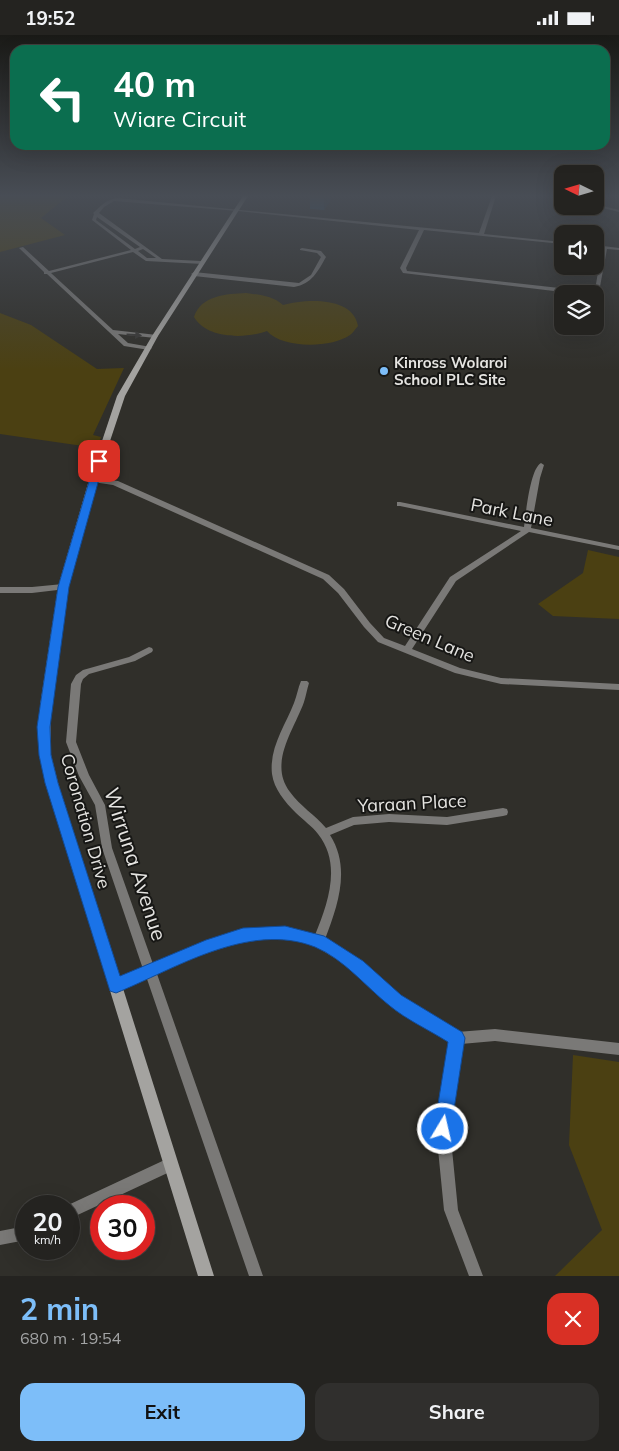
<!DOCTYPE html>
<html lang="en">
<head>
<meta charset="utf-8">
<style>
	body { margin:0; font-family:Mulish,sans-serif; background:#302f2d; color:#f1f3f6; height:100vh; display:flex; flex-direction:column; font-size:19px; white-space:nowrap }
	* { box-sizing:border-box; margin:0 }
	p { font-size:16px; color:#a3a4a5 }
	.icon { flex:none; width:28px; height:28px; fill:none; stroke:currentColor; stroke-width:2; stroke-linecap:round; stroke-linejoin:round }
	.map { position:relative; height:1241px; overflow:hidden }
	.panel { display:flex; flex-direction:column; background:#242320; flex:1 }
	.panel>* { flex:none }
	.banner { position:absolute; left:10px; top:10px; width:600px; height:105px; border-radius:15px; box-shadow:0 5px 20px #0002,0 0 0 1px #41403e; background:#0b6e4f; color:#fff; overflow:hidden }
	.needle { width:32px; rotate:275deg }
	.tools { position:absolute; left:554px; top:130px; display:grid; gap:10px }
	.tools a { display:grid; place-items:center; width:50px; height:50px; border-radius:10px; background:#242320; box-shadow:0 5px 20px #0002,0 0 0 1px #41403e; font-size:25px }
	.speed { position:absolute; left:15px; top:1160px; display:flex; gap:10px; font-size:25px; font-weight:700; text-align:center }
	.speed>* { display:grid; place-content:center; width:65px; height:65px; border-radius:50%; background:#242320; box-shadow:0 5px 20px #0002,0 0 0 1px #41403e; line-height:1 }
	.speed small { font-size:12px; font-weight:400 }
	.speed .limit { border:8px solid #d22; background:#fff; color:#111 }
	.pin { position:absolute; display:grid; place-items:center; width:42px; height:42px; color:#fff; margin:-21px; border-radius:10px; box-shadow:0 2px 8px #0006 }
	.me { position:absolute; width:55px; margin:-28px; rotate:9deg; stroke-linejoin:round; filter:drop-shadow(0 0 4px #0008) }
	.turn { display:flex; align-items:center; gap:18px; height:105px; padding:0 20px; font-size:22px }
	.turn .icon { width:65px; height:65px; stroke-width:2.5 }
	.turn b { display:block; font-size:35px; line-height:42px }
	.round { display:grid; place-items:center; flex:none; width:52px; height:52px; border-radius:15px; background:#302f2d }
	.overview { display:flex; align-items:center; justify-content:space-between; height:85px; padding:0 20px }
	h1 { font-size:30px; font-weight:700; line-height:38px; color:#7dbef9 }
	.button { display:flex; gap:10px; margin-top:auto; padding:10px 20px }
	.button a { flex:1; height:58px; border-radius:15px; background:#7dbef9; color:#111; font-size:20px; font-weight:700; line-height:58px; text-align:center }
	.button a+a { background:#302f2d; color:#f1f3f6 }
	.status { display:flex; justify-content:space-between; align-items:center; height:35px; padding:0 25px; background:#242320; direction:ltr }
	.status svg { height:14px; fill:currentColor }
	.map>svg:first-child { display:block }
	.green { fill:#4b4012 }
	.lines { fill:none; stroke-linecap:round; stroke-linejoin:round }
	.street { fill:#7a7977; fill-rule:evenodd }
	.secondary { fill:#a4a3a0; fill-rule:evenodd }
	.wall { fill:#244e70 }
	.shaded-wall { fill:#203b4f }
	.oneway { fill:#3a3937 }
	.route { fill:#1a73e8; stroke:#114b97 }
	.poi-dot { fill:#7dbef9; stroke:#171715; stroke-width:2 }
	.labels { text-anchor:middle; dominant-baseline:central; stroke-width:4; stroke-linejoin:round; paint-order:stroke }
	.far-poi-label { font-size:15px; font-weight:bold; fill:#e5e4e1; stroke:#171715; text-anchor:start }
	.street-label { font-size:18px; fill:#e5e4e1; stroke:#171715 }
	.near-street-label { font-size:21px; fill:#e5e4e1; stroke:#171715 }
</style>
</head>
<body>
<div class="status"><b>19:52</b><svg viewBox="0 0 49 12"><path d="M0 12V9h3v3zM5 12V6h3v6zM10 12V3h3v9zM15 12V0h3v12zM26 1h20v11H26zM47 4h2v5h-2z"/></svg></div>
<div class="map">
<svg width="619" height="1241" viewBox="0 0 619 1241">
	<rect width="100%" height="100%" fill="#302f2a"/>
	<path class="green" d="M0,161h68l-27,22 24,17 -65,17z
		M246,258c14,2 27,3 37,12 22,-6 70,-9 75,21 -3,3 -5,7 -8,9 -18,13 -68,14 -83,-4 -22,8 -60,8 -73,-14 7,-22 33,-23 52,-24z
		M0,278l31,12 66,44 27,-1 -31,67 8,2 -4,11 -97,-14z
		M588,515l31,7v62l-66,-3 -15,-12 45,-31z
		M573,1020l46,7v214h-64l47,-46 -33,-85z"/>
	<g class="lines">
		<path class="street" d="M492,161h4l-12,38 78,8v2l-138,-14 -18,38 1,3 179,20 9,-1 7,-42 -7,-1v-2l24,3v2l-12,-1 -8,43 -20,2 -176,-21 -3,-5 19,-38 -181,-19 -124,-10 -10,6 -5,6 63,46 39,2 3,2 -1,1 -57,-3 -13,-9 -82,21 62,57 44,5 1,1 -3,2 -37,-4 10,9 23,4 1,1 -3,2 -25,-4 -77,-72h-3v-2l-25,-24 4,-1 26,24 82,-21 -39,-30 2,-6 -1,-1c8,-7 12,-13 24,-15l362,35zM97,182l43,30 -5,2 -39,-29zM143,214l13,9h-9l-9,-7z
			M595,169l24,6v2l-24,-6z
			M562,170v1h3l-1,7 -2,1 -2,-1 1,-7z
			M302,213l19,3 5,6c-8,14 -14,27 -32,30l-100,-11 -3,-2 3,-2 105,11 12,-8 10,-18 -4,-4 -17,-3v-1z
			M541,428l3,2 -4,13 -9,50 88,18v4l-90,-18 -73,49 -44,68 48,19 41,10 118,6v6l-118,-6 -46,-11 -77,-31 -14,-15 -26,-34 -15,-14 -210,-94 -20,-3 -4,-2 4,-2 25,3 211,94 15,14 26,34 14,15 21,8 45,-69 71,-46 -121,-25h-3v-4h3l124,25c2,-14 6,-58 17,-64z
			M63,549l4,3 -1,2 -34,4h-32v-6h32z
			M149,612l3,1 1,2 -1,2 -17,9 -46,13 -6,5 -2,5 -5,58 13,33 16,30 7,43 41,116 71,-29 19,-5 42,-2 30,7c13,-32 27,-71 3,-101 -6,-8 -15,-14 -22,-21 -11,-11 -22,-24 -24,-39 -3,-26 13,-48 22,-71 3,-8 4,-15 7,-22h6l2,2c-2,6 -3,13 -5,19 -10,28 -36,61 -14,90 10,14 25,23 36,36l27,-11 36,-3 58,3 56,-9 4,1 1,3 -1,3 -4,1 -56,9 -58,-3 -35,3 -24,10c21,33 8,70 -5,104l37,23 38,35 57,35 38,-3 124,14v12l-124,-14 -34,3 -11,85 8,81 25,66h-14l-25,-66 -8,-81 13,-88 -57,-36 -38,-35 -39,-24 -30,-8 -42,2 -18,5 -68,29 106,302h-14l-102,-297 -31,13 -4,-2 -2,-4 2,-4 31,-13 -41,-121 -7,-43 -16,-29 -13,-34 5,-58 5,-9 7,-5 46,-13z
			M171,1122l5,2 2,5 -2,5 -107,50v-13h-3z
			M26,1191v14l-26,5v-14z"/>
		<path class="secondary" d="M243,161h5l-90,140 -33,60 -28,84 -29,107 -18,119 1,49 7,28 156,493h-16l-152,-493 -7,-28 1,-49 18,-119 31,-107 28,-84 35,-60z"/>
	</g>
	<path class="wall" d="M310,161h21v4l-7,10 -14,-1z"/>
	<path class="shaded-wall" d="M324,161h7v4l-7,10z"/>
	<defs><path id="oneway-solid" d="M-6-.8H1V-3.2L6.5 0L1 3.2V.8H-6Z" transform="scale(1.25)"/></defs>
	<use class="oneway" href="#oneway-solid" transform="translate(134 300) rotate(4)"/>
	<linearGradient id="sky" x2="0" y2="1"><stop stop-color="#1a1a17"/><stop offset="0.48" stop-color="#484d55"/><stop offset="1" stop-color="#484d55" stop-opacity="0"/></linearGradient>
	<rect width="619" height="335" fill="url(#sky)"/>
	<path class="route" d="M99,424l5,2 -35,126 -19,140 1,28 7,28 62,193 86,-36 37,-12 42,-2 39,10 39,25 38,34 61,37 3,6 -14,91 -2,6 -6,3 -6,-3 -3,-6 14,-87c-19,-12 -41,-22 -58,-36 -24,-19 -46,-47 -75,-59 -66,-26 -140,22 -199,46l-6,-2 -65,-208 -6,-28 -2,-28 21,-140 37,-126z"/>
	<circle class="poi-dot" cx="384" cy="336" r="5"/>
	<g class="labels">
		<g class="far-poi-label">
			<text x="394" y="327">Kinross Wolaroi<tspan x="394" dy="17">School PLC Site</tspan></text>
		</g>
		<g class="street-label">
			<text transform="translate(512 477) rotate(11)">Park Lane</text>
			<text transform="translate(430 603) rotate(23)">Green Lane</text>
			<text transform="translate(412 768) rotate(-3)">Yaraan Place</text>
			<text transform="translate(86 786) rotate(74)">Coronation Drive</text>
		</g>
		<g class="near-street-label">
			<text transform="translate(136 829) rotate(72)">Wirruna Avenue</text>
		</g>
	</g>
</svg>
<div class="tools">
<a><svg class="needle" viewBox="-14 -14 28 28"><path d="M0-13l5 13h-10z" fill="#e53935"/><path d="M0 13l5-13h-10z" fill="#a3a4a5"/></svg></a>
<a><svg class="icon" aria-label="sound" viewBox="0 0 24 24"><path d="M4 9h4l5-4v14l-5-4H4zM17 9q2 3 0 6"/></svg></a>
<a><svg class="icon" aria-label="layers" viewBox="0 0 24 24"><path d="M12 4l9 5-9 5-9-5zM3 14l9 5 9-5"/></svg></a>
</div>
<div class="speed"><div>20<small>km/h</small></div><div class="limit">30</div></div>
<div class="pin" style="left:99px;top:426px;background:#d93025"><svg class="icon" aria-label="arrive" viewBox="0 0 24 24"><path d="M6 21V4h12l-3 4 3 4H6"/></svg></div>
<svg class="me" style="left:443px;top:1094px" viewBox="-20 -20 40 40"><circle r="17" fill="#1a73e8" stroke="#fff" stroke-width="3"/><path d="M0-11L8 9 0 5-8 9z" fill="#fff"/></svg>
<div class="banner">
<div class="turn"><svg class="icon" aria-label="left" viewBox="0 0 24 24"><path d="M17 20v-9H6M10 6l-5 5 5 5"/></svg><div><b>40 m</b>Wiare Circuit</div></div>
</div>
</div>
<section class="panel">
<div class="overview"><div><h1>2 min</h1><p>680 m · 19:54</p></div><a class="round" style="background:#d93025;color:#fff"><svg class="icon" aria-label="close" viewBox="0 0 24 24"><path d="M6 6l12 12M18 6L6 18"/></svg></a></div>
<div class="button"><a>Exit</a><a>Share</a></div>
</section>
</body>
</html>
